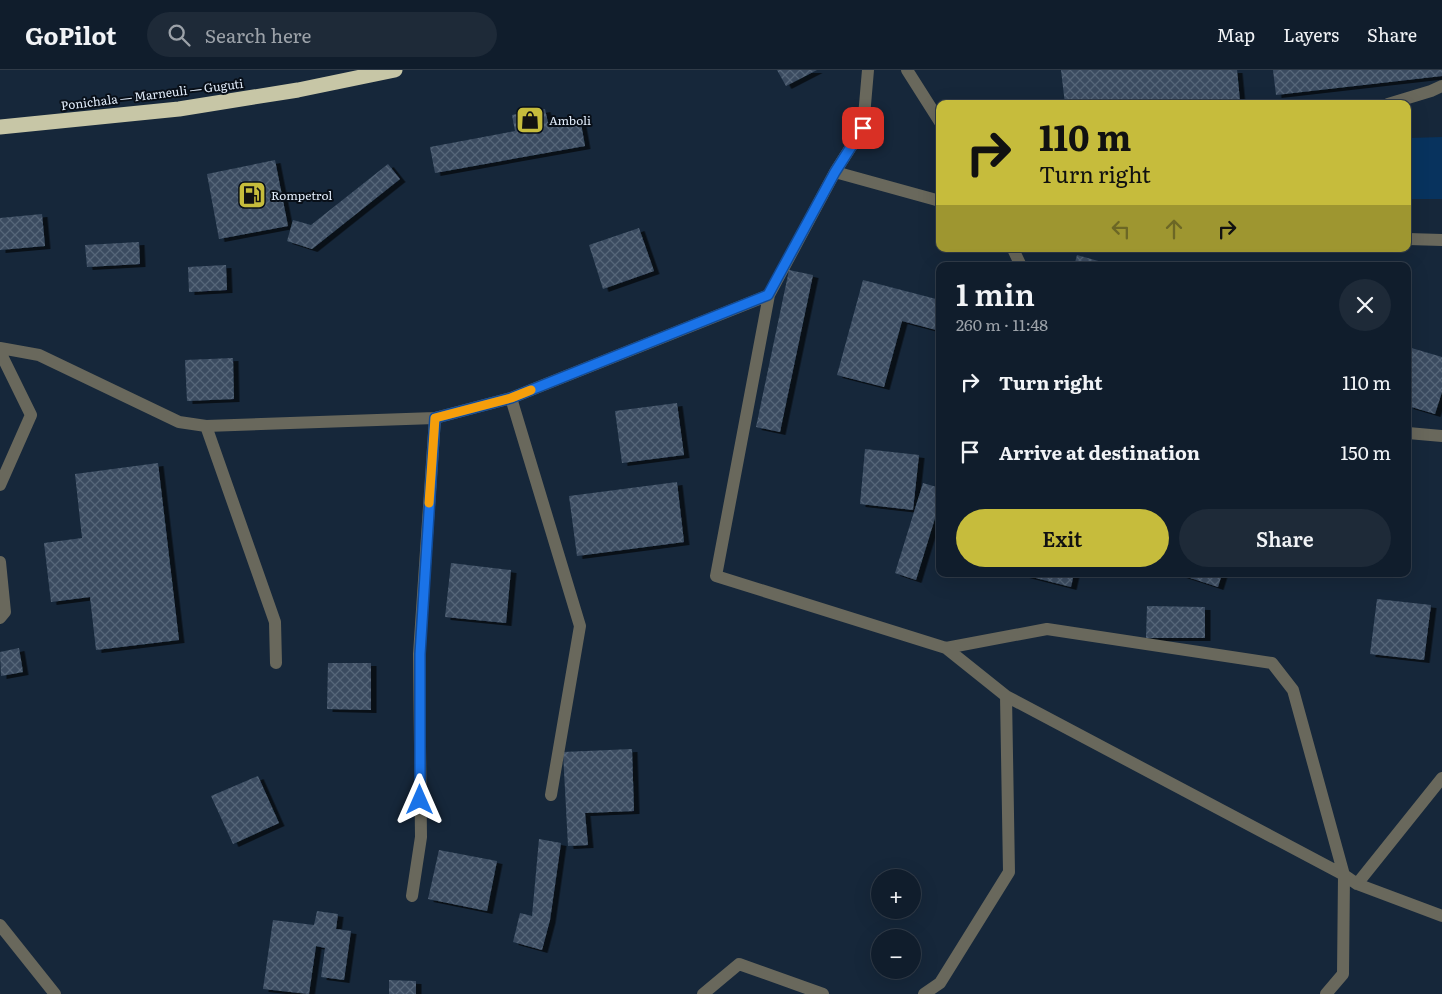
<!DOCTYPE html>
<html lang="en">
<head>
<meta charset="utf-8">
<style>
	body { margin:0; font-family:Literata,serif; background:#1e2a38; color:#f1f3f6; height:100vh; display:flex; flex-direction:column; font-size:19px; white-space:nowrap }
	* { box-sizing:border-box; margin:0 }
	p { font-size:16px; color:#9ca2a9 }
	.icon { flex:none; width:28px; height:28px; fill:none; stroke:currentColor; stroke-width:2; stroke-linecap:round; stroke-linejoin:round }
	.map { position:relative; flex:1; overflow:hidden }
	.drawer { position:absolute; left:936px; top:192px; width:475px; height:315px; display:flex; flex-direction:column; background:#101d2c; border-radius:10px; box-shadow:0 5px 20px #0002,0 0 0 1px #303b48 }
	.drawer>* { flex:none }
	.hud { position:absolute; left:936px; top:30px; width:475px; height:152px; border-radius:10px; box-shadow:0 5px 20px #0002,0 0 0 1px #303b48; background:#c6bc3c; color:#111; overflow:hidden }
	.fabs { position:absolute; left:871px; top:799px; display:grid; gap:10px }
	.fabs a { display:grid; place-items:center; width:50px; height:50px; border-radius:50%; background:#101d2c; box-shadow:0 5px 20px #0002,0 0 0 1px #303b48; font-size:25px }
	.pin { position:absolute; display:grid; place-items:center; width:42px; height:42px; color:#fff; margin:-21px; border-radius:10px; box-shadow:0 2px 8px #0006 }
	.me { position:absolute; width:55px; margin:-28px; rotate:0deg; stroke-linejoin:round; filter:drop-shadow(0 0 4px #0008) }
	.turn { display:flex; align-items:center; gap:18px; height:105px; padding:0 20px; font-size:22px }
	.turn .icon { width:65px; height:65px; stroke-width:2.5 }
	.turn b { display:block; font-size:35px; line-height:42px }
	.lanes { display:flex; align-items:center; height:48px; padding:0 20px; background:#0003; justify-content:center; gap:25px; direction:ltr }
	.lanes .off { opacity:.35 }
	.round { display:grid; place-items:center; flex:none; width:52px; height:52px; border-radius:26px; background:#1e2a38 }
	.overview { display:flex; align-items:center; justify-content:space-between; height:85px; padding:0 20px }
	h1 { font-size:30px; font-weight:600; line-height:38px }
	.button { display:flex; gap:10px; margin-top:auto; padding:10px 20px }
	.button a { flex:1; height:58px; border-radius:30px; background:#c6bc3c; color:#111; font-size:20px; font-weight:600; line-height:58px; text-align:center }
	.button a+a { background:#1e2a38; color:#f1f3f6 }
	ul { padding:0; list-style:none }
	li { display:flex; align-items:center; gap:15px; height:70px; padding:0 20px }
	li div { flex:1 }
	li b { display:block; font-size:19px }
	li em { font-style:normal }
	header { display:flex; align-items:center; gap:30px; box-sizing:border-box; height:70px; padding:0 25px; background:#101d2c; border-bottom:1px solid #303b48 }
	header strong { font-size:24px }
	nav { display:flex; gap:28px; margin-inline-start:auto; font-size:18px }
	.search { width:350px; height:45px; background:#1e2a38; display:flex; align-items:center; gap:12px; box-sizing:border-box; padding:0 18px; border-radius:28px; color:#9ca2a9; font-size:19px }
	.map>svg:first-child { display:block }
	.park { fill:#08335e }
	.building { fill:url(#building-cross-hatch); filter:url(#shadow) }
	.lines { fill:none; stroke-linecap:round; stroke-linejoin:round }
	.minor { stroke:#69685c; stroke-width:12 }
	.highway { stroke:#c7c6a6; stroke-width:15 }
	.route-casing { stroke:#114b97; stroke-width:12 }
	.route { stroke:#1a73e8; stroke-width:9 }
	.slow { stroke:#f59e0b; stroke-width:9 }
	.labels { text-anchor:middle; dominant-baseline:central; stroke-width:4; stroke-linejoin:round; paint-order:stroke }
	.street-label { font-size:12px; fill:#e2edfb; stroke:#080f18 }
	.poi-label { font-size:12px; fill:#e2edfb; stroke:#080f18; text-anchor:start }
</style>
</head>
<body>
<header>
<strong>GoPilot</strong>
<div class="search"><svg class="icon" aria-label="search" viewBox="0 0 24 24"><circle cx="10" cy="10" r="6"/><path d="M15 15l6 6"/></svg>Search here</div>
<nav><a>Map</a><a>Layers</a><a>Share</a></nav>
</header>
<div class="map">
<svg width="1442" height="924" viewBox="0 0 1442 924">
	<defs>
		<pattern id="building-cross-hatch" width="8" height="8" patternUnits="userSpaceOnUse" patternTransform="scale(1.25)"><rect width="8" height="8" fill="#3a4c61"/><path d="M0 0l8 8M0 8l8-8" fill="none" stroke="#566679"/></pattern>
		<filter id="shadow"><feDropShadow dx="5.5" dy="3" stdDeviation="0" flood-color="#0009"/></filter>
	</defs>
	<rect width="100%" height="100%" fill="#16273a"/>
	<path class="park" d="M1442,67v62h-34v-61z"/>
	<path class="building" d="M777,0h40l-31,16z
		M1061,0h176l3,31 -22,3h-153z
		M1273,0h169v6l-166,19z
		M545,39l3,14 32,-5 5,28 -150,27 -5,-26 85,-16 -3,-16z
		M275,90l13,66 -69,13 -12,-65z
		M388,94l12,15 -88,70 -25,-8 6,-21 18,5z
		M42,144l3,32 -45,4v-32z
		M639,158l15,43 -51,18 -14,-44z
		M139,172l1,22 -53,3 -2,-22z
		M1077,185l39,11h-42z
		M226,195l1,25 -38,2 -1,-25z
		M789,200l24,5 -33,157 -24,-5z
		M863,210l77,20v31l-38,-10 -18,66 -47,-12z
		M1408,277l34,10v35l-7,22 -27,-8z
		M233,288l1,41 -47,2 -2,-41z
		M677,333l7,52 -62,8 -7,-52z
		M865,379l54,6 -6,55 -53,-6z
		M158,393l21,177 -83,10 -6,-53 -39,5 -7,-59 38,-5 -7,-64z
		M677,412l7,60 -107,14 -8,-60z
		M923,413l17,5v14l-24,78 -21,-7z
		M451,493l60,7 -5,53 -61,-6z
		M1020,504h54l-3,13z
		M1178,504h44l-4,13z
		M1377,529l54,6 -7,55 -54,-6z
		M1147,536l58,1v31h-59z
		M19,578l4,24 -22,4 -1,-24z
		M328,593h43v47l-44,-1z
		M632,679l2,62 -49,2 3,32 -20,1 -5,-94z
		M258,706l21,47 -46,21 -22,-48z
		M539,769l22,4 -11,77 -8,30 -29,-8 7,-29 12,3z
		M439,780l58,11 -10,50 -59,-12z
		M317,841l21,3 -2,15 15,2 -7,49 -23,-3 4,-29 -9,-2 -7,48 -46,-5 10,-69 41,5z
		M389,910l27,1v13h-27z"/>
	<g class="lines">
		<path class="minor" d="M868,0l-5,58 -28,44 -66,123 -53,281 230,72 101,-19 225,34 21,27 51,185 -1,99 -17,20
			M907,0l33,52
			M1388,34l43,-13 11,-5
			M835,102l105,29
			M1408,169l34,1
			M1013,179l8,17
			M0,278l39,7 140,67 27,4 229,-8
			M0,282l31,63 -31,70
			M511,328l69,228 -29,169
			M206,356l69,196 1,41
			M1408,363l34,3
			M0,492l5,50 -5,6
			M946,578l60,48 338,179 13,9 85,32
			M1357,814l85,-106
			M412,826l9,-59 -2,-183 16,-236 76,-20 258,-103
			M0,855l55,69
			M703,924l36,-30 84,30
			M924,924l16,-11 69,-111 -3,-176"/>
		<path class="highway" d="M0,57l179,-18 119,-19 97,-20"/>
	</g>
	<g class="lines">
		<defs>
			<path id="route" d="M420,730v-146l15,-236 76,-20 257,-103 67,-123 28,-44"/>
		</defs>
		<use href="#route" class="route-casing"/>
		<use href="#route" class="route"/>
		<path class="slow" d="M429,433l6,-85 76,-20 20,-8"/>
	</g>
	<defs>
		<symbol id="shop-square" viewBox="-11 -11 22 22"><rect x="-9" y="-9" width="18" height="18" rx="4" fill="#c6bc3c" stroke="#080f18"/><path d="M-5-2.5h2.3a2.7 3.5 0 0 1 5.4 0H5L5.5 6h-11ZM-1.5-2.5h3a1.5 2.3 0 0 0-3 0Z" fill="#111"/></symbol>
		<symbol id="fuel-square" viewBox="-11 -11 22 22"><rect x="-9" y="-9" width="18" height="18" rx="4" fill="#c6bc3c" stroke="#080f18"/><path d="M-5.5-6h7V0h2V4h1.3V-2.5L3-4.5l.8-.8L6-3V5H2.5V1h-1V6h-7ZM-4.2-4.7v3.2H.2V-4.7Z" fill="#111"/></symbol>
	</defs>
	<g fill-rule="evenodd">
		<use href="#shop-square" x="514" y="34" width="32" height="32"/>
		<use href="#fuel-square" x="236" y="109" width="32" height="32"/>
	</g>
	<g class="labels">
		<g class="street-label">
			<text transform="translate(152 24) rotate(-7)">Ponichala — Marneuli — Guguti</text>
		</g>
		<g class="poi-label">
			<text x="549" y="50">Amboli</text>
			<text x="271" y="125">Rompetrol</text>
		</g>
	</g>
</svg>
<div class="fabs">
<a>+</a>
<a>−</a>
</div>
<div class="pin" style="left:863px;top:58px;background:#d93025"><svg class="icon" aria-label="arrive" viewBox="0 0 24 24"><path d="M6 21V4h12l-3 4 3 4H6"/></svg></div>
<svg class="me" style="left:420px;top:730px" viewBox="-20 -20 40 40"><path d="M0-17L14 15 0 8-14 15z" fill="#1a73e8" stroke="#fff" stroke-width="4"/></svg>
<div class="hud">
<div class="turn"><svg class="icon" aria-label="right" viewBox="0 0 24 24"><path d="M7 20v-9h11M14 6l5 5-5 5"/></svg><div><b>110 m</b>Turn right</div></div>
<div class="lanes"><svg class="icon off" aria-label="left" viewBox="0 0 24 24"><path d="M17 20v-9H6M10 6l-5 5 5 5"/></svg><svg class="icon off" aria-label="ahead" viewBox="0 0 24 24"><path d="M12 20V5M6 11l6-6 6 6"/></svg><svg class="icon" aria-label="right" viewBox="0 0 24 24"><path d="M7 20v-9h11M14 6l5 5-5 5"/></svg></div>
</div>
<section class="drawer">
<div class="overview"><div><h1>1 min</h1><p>260 m · 11:48</p></div><a class="round"><svg class="icon" aria-label="close" viewBox="0 0 24 24"><path d="M6 6l12 12M18 6L6 18"/></svg></a></div>
<ul>
<li><svg class="icon" aria-label="right" viewBox="0 0 24 24"><path d="M7 20v-9h11M14 6l5 5-5 5"/></svg><div><b>Turn right</b></div><em>110 m</em></li>
<li><svg class="icon" aria-label="arrive" viewBox="0 0 24 24"><path d="M6 21V4h12l-3 4 3 4H6"/></svg><div><b>Arrive at destination</b></div><em>150 m</em></li>
</ul>
<div class="button"><a>Exit</a><a>Share</a></div>
</section>
</div>
</body>
</html>
